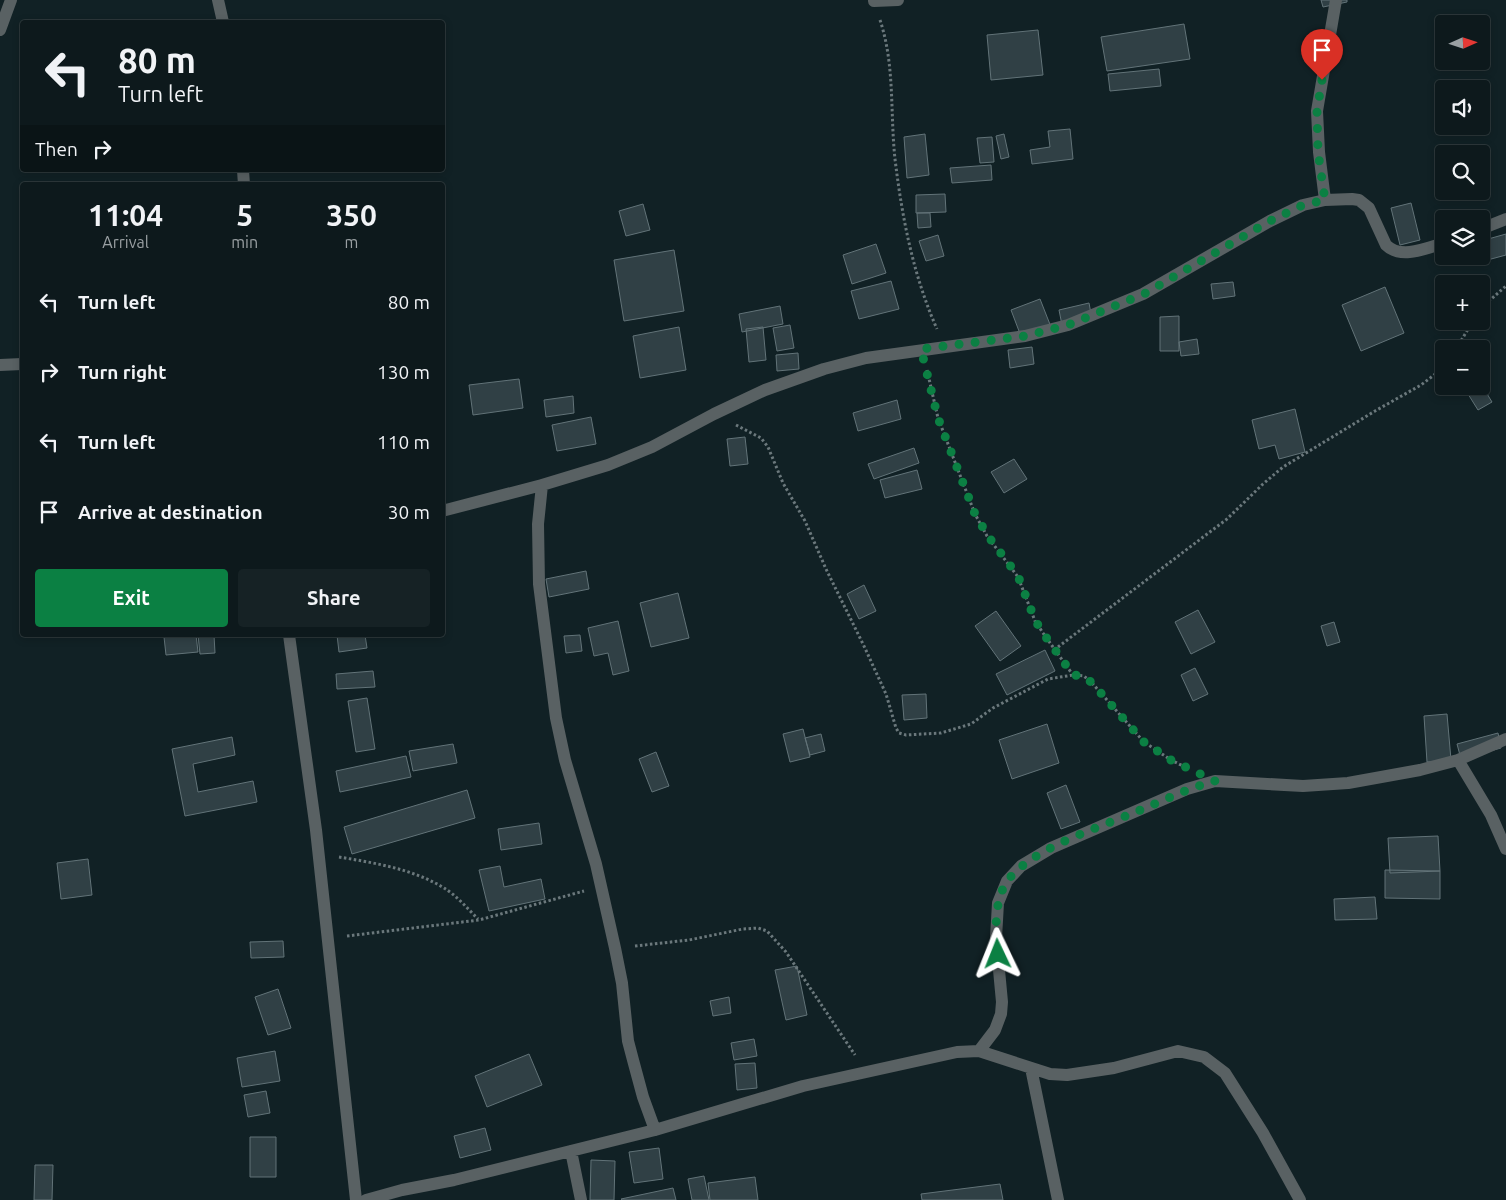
<!DOCTYPE html>
<html lang="en">
<head>
<meta charset="utf-8">
<style>
	body { margin:0; font-family:Ubuntu,sans-serif; background:#162225; color:#f1f3f6; height:100vh; display:flex; flex-direction:column; font-size:19px; white-space:nowrap }
	* { box-sizing:border-box; margin:0 }
	p { font-size:16px; color:#9aa0a3 }
	.icon { flex:none; width:28px; height:28px; fill:none; stroke:currentColor; stroke-width:2; stroke-linecap:round; stroke-linejoin:round }
	.map { position:relative; flex:1; overflow:hidden }
	.sheet { position:absolute; left:20px; top:182px; width:425px; height:455px; display:flex; flex-direction:column; background:#0d191c; border-radius:5px; box-shadow:0 2px 8px #0003,0 0 0 1px #2d383b }
	.sheet>* { flex:none }
	.banner { position:absolute; left:20px; top:20px; width:425px; height:152px; border-radius:5px; box-shadow:0 2px 8px #0003,0 0 0 1px #2d383b; background:#0d191c; color:#f1f3f6; overflow:hidden }
	.needle { width:32px; rotate:87deg }
	.fabs { position:absolute; left:1435px; top:15px; display:grid; gap:10px }
	.fabs a { display:grid; place-items:center; width:55px; height:55px; border-radius:5px; background:#0d191c; box-shadow:0 2px 8px #0003,0 0 0 1px #2d383b; font-size:25px }
	.pin { position:absolute; display:grid; place-items:center; width:42px; height:42px; color:#fff; margin:-51px -21px; border-radius:50% 50% 50% 0; rotate:-45deg; box-shadow:0 0 5px #0007 }
	.pin .icon { rotate:45deg }
	.me { position:absolute; width:55px; margin:-28px; rotate:358deg; stroke-linejoin:round; filter:drop-shadow(0 0 4px #0008) }
	.turn { display:flex; align-items:center; gap:18px; height:105px; padding:0 15px; font-size:22px }
	.turn .icon { width:65px; height:65px; stroke-width:2.5 }
	.turn b { display:block; font-size:35px; line-height:42px }
	.then { display:flex; align-items:center; height:48px; padding:0 15px; background:#0003; gap:10px; font-size:19px }
	.eta { display:flex; justify-content:space-evenly; align-items:center; height:85px; text-align:center }
	.eta b { font-size:30px; font-weight:700; line-height:35px }
	.action { display:flex; gap:10px; margin-top:auto; padding:10px 15px }
	.action a { flex:1; height:58px; border-radius:5px; background:#0b8043; color:#fff; font-size:20px; font-weight:700; line-height:58px; text-align:center }
	.action a+a { background:#162225; color:#f1f3f6 }
	ul { padding:0; list-style:none }
	li { display:flex; align-items:center; gap:15px; height:70px; padding:0 15px }
	li div { flex:1 }
	li b { display:block; font-size:19px }
	li em { font-style:normal }
	.map>svg:first-child { display:block }
	.building { fill:#304045; stroke:#627378 }
	.lines { fill:none; stroke-linecap:round; stroke-linejoin:round }
	.path { stroke:#6b787c; stroke-width:3; stroke-dasharray:2.5 2.5; stroke-linecap:butt }
	.minor { stroke:#596163; stroke-width:12 }
	.route { stroke:#0b8043; stroke-width:9; stroke-dasharray:0 16.2 }
</style>
</head>
<body>
<div class="map">
<svg width="1506" height="1200" viewBox="0 0 1506 1200">
	<rect width="100%" height="100%" fill="#112125"/>
	<path class="building" d="M1321,0h26v2l-24,5z
		M1184,24l6,35 -83,12 -6,-34z
		M1038,30l5,45 -52,5 -4,-45z
		M1159,69l2,17 -51,5 -2,-17z
		M1070,129l3,30 -41,5 -2,-14 20,-3 -2,-16z
		M925,134l4,41 -22,3 -3,-41z
		M1004,134l5,23 -8,2 -5,-23z
		M992,137l2,25 -14,1 -3,-25z
		M991,165l1,15 -40,3 -2,-15z
		M945,194l1,18 -30,1v-18z
		M1411,203l9,37 -20,5 -9,-37z
		M643,204l7,26 -24,6 -7,-25z
		M917,213h13l1,14 -13,1z
		M1506,234v21l-26,7 -2,-6h3v-15z
		M938,235l6,21 -18,5 -7,-20z
		M876,244l10,29 -34,11 -9,-29z
		M674,250l10,61 -60,10 -10,-61z
		M891,281l8,28 -40,10 -8,-28z
		M1233,282l2,14 -22,3 -2,-15z
		M1385,287l19,46 -43,18 -19,-46z
		M1040,299l11,28 -29,12 -11,-29z
		M1089,303l3,16 -30,6 -3,-15z
		M780,306l3,18 -41,8 -3,-18z
		M1179,316v35h-19v-34z
		M790,325l4,23 -17,3 -4,-23z
		M679,327l7,43 -46,8 -7,-42z
		M763,327l3,33 -17,2 -3,-33z
		M1197,339l2,15 -18,2 -2,-14z
		M1032,347l2,17 -24,4 -2,-18z
		M798,353l1,16 -22,2 -1,-16z
		M519,379l4,29 -50,7 -4,-30z
		M1481,384l11,18 -14,8 -15,-24h18z
		M573,396l1,17 -28,4 -2,-17z
		M897,400l4,19 -43,12 -5,-18z
		M1295,409l10,43 -26,7 -4,-14 -16,4 -7,-29z
		M591,417l5,27 -39,7 -5,-26z
		M745,437l3,27 -18,2 -3,-27z
		M914,448l5,15 -45,16 -6,-15z
		M1014,459l13,20 -23,14 -13,-21z
		M917,470l5,19 -37,9 -5,-18z
		M586,571l3,18 -40,8 -3,-18z
		M864,585l12,26 -17,8 -12,-25z
		M678,593l11,45 -38,9 -11,-44z
		M1198,610l17,32 -24,12 -16,-32z
		M996,611l25,35 -21,15 -25,-35z
		M618,621l11,50 -16,4 -5,-22 -14,3 -6,-28z
		M1334,622l6,20 -13,4 -6,-20z
		M196,635l2,17 -32,3 -2,-18z
		M198,635h16l1,18 -15,1z
		M337,635h28l2,13 -28,4z
		M580,635l2,16 -16,2 -2,-17z
		M1045,650l10,21 -48,24 -11,-21z
		M1195,668l13,26 -15,7 -12,-26z
		M373,671l2,16 -38,2 -1,-15z
		M926,694l1,24 -23,2 -2,-25z
		M367,698l8,51 -19,3 -8,-51z
		M1447,714l4,46 -24,2 -3,-46z
		M1047,724l12,39 -47,16 -13,-39z
		M803,729l7,28 -20,5 -7,-28z
		M1498,733l3,15 -40,11 -4,-15z
		M821,734l4,17 -15,4 -5,-17z
		M232,737l3,18 -42,9 5,28 55,-11 4,21 -72,14 -13,-67z
		M453,744l4,19 -44,8 -4,-20z
		M656,752l13,34 -17,6 -13,-33z
		M406,756l5,21 -71,15 -4,-21z
		M1066,785l14,37 -19,7 -14,-36z
		M467,790l8,28 -123,36 -8,-27z
		M539,823l3,21 -41,6 -3,-21z
		M1438,836l2,35 -50,2 -2,-35z
		M88,859l4,36 -31,4 -4,-36z
		M500,866l4,21 37,-8 4,20 -56,12 -10,-41z
		M1385,870l55,1v28l-55,-1z
		M1375,897l2,22 -42,1 -1,-21z
		M283,941l1,16 -33,1 -1,-16z
		M797,966l10,49 -21,5 -11,-50z
		M278,989l13,39 -23,7 -13,-38z
		M729,997l2,16 -18,3 -3,-15z
		M754,1039l3,17 -23,4 -3,-17z
		M275,1051l5,30 -38,6 -5,-29z
		M529,1054l13,31 -55,22 -12,-31z
		M755,1063l2,25 -20,2 -2,-26z
		M266,1091l4,22 -22,4 -4,-22z
		M485,1128l6,22 -31,8 -6,-22z
		M250,1137h26v40h-26z
		M659,1148l4,31 -29,4 -5,-31z
		M591,1160l24,1 -1,39h-24z
		M35,1165h18l-1,35h-18z
		M704,1176l5,24h-17l-4,-21z
		M755,1177l3,23h-48l-2,-17z
		M1000,1184l3,16h-81l-1,-6z
		M673,1188l3,12h-54l-1,-1z"/>
	<g class="lines">
		<path class="path" d="M880,20c15,45 10,92 15,139 7,58 18,116 42,170
			M1481,308l25,-22
			M1456,349l17,-28
			M927,370l11,48 37,96 12,22 31,41 17,44 8,12 30,42
			M736,425l25,13 7,9 15,36 22,38 21,48 38,77 22,48 10,34 3,5 7,2 35,-2 30,-9 22,-16 55,-29 25,-4 11,1 8,7 52,59 27,18 16,8
			M1054,650l173,-131 36,-35 20,-17 92,-56 46,-26 17,-13 6,-7
			M339,857c36,6 74,12 105,31 12,7 24,21 34,31
			M347,936l132,-16 105,-29
			M635,946l54,-6 54,-11 15,-1 9,3 19,21 69,103"/>
		<path class="minor" d="M218,0l5,22
			M874,1l24,-1
			M0,30l11,-30
			M243,170l1,15
			M1325,200l-6,-48 -2,-41 19,-111
			M1481,229l25,-10
			M0,365l22,-1
			M542,485l-4,39 1,60 17,134 9,42 31,104 19,84 7,35 6,58 5,19 10,37 12,33
			M442,511l100,-26 66,-20 44,-18 62,-33 51,-24 59,-21 42,-11 159,-22 43,-11 75,-31 127,-73 33,-16 22,-5 27,-1 7,1 10,8 17,37c15,15 41,3 58,-2
			M289,635l27,195 40,370
			M1458,760l33,55 15,34
			M979,1051l16,-21 6,-16 1,-12 -6,-64 2,-35 9,-22 14,-15 30,-18 136,-59 28,-8 88,5 45,-3 72,-13 38,-10 48,-21
			M1031,1068l27,132
			M571,1151l10,49
			M366,1200l36,-10 52,-10 201,-50 148,-44 154,-34 22,-1 71,23 17,1 47,-7 64,-17 26,6 21,16 38,60 37,67"/>
	</g>
	<g class="lines">
		<path class="route" d="M998,954c-3,-23 -4,-55 10,-74 25,-32 88,-51 125,-67 28,-11 52,-24 82,-32l-44,-21 -27,-18 -52,-59 -8,-7 -11,-1 -30,-42 -8,-13 -17,-44 -30,-40 -13,-22 -37,-96 -17,-69 104,-13 43,-11 76,-31 126,-73 33,-16 22,-5 -7,-48 -1,-41 5,-31"/>
	</g>
</svg>
<div class="fabs">
<a><svg class="needle" viewBox="-14 -14 28 28"><path d="M0-13l5 13h-10z" fill="#e53935"/><path d="M0 13l5-13h-10z" fill="#9aa0a3"/></svg></a>
<a><svg class="icon" aria-label="sound" viewBox="0 0 24 24"><path d="M4 9h4l5-4v14l-5-4H4zM17 9q2 3 0 6"/></svg></a>
<a><svg class="icon" aria-label="search" viewBox="0 0 24 24"><circle cx="10" cy="10" r="6"/><path d="M15 15l6 6"/></svg></a>
<a><svg class="icon" aria-label="layers" viewBox="0 0 24 24"><path d="M12 4l9 5-9 5-9-5zM3 14l9 5 9-5"/></svg></a>
<a>+</a>
<a>−</a>
</div>
<div class="pin" style="left:1322px;top:80px;background:#d93025"><svg class="icon" aria-label="arrive" viewBox="0 0 24 24"><path d="M6 21V4h12l-3 4 3 4H6"/></svg></div>
<svg class="me" style="left:998px;top:954px" viewBox="-20 -20 40 40"><path d="M0-17L14 15 0 8-14 15z" fill="#0b8043" stroke="#fff" stroke-width="4"/></svg>
<div class="banner">
<div class="turn"><svg class="icon" aria-label="left" viewBox="0 0 24 24"><path d="M17 20v-9H6M10 6l-5 5 5 5"/></svg><div><b>80 m</b>Turn left</div></div>
<div class="then">Then<svg class="icon" aria-label="right" viewBox="0 0 24 24"><path d="M7 20v-9h11M14 6l5 5-5 5"/></svg></div>
</div>
<section class="sheet">
<div class="eta">
<div><b>11:04</b><p>Arrival</p></div>
<div><b>5</b><p>min</p></div>
<div><b>350</b><p>m</p></div>
</div>
<ul>
<li><svg class="icon" aria-label="left" viewBox="0 0 24 24"><path d="M17 20v-9H6M10 6l-5 5 5 5"/></svg><div><b>Turn left</b></div><em>80 m</em></li>
<li><svg class="icon" aria-label="right" viewBox="0 0 24 24"><path d="M7 20v-9h11M14 6l5 5-5 5"/></svg><div><b>Turn right</b></div><em>130 m</em></li>
<li><svg class="icon" aria-label="left" viewBox="0 0 24 24"><path d="M17 20v-9H6M10 6l-5 5 5 5"/></svg><div><b>Turn left</b></div><em>110 m</em></li>
<li><svg class="icon" aria-label="arrive" viewBox="0 0 24 24"><path d="M6 21V4h12l-3 4 3 4H6"/></svg><div><b>Arrive at destination</b></div><em>30 m</em></li>
</ul>
<div class="action"><a>Exit</a><a>Share</a></div>
</section>
</div>
</body>
</html>
